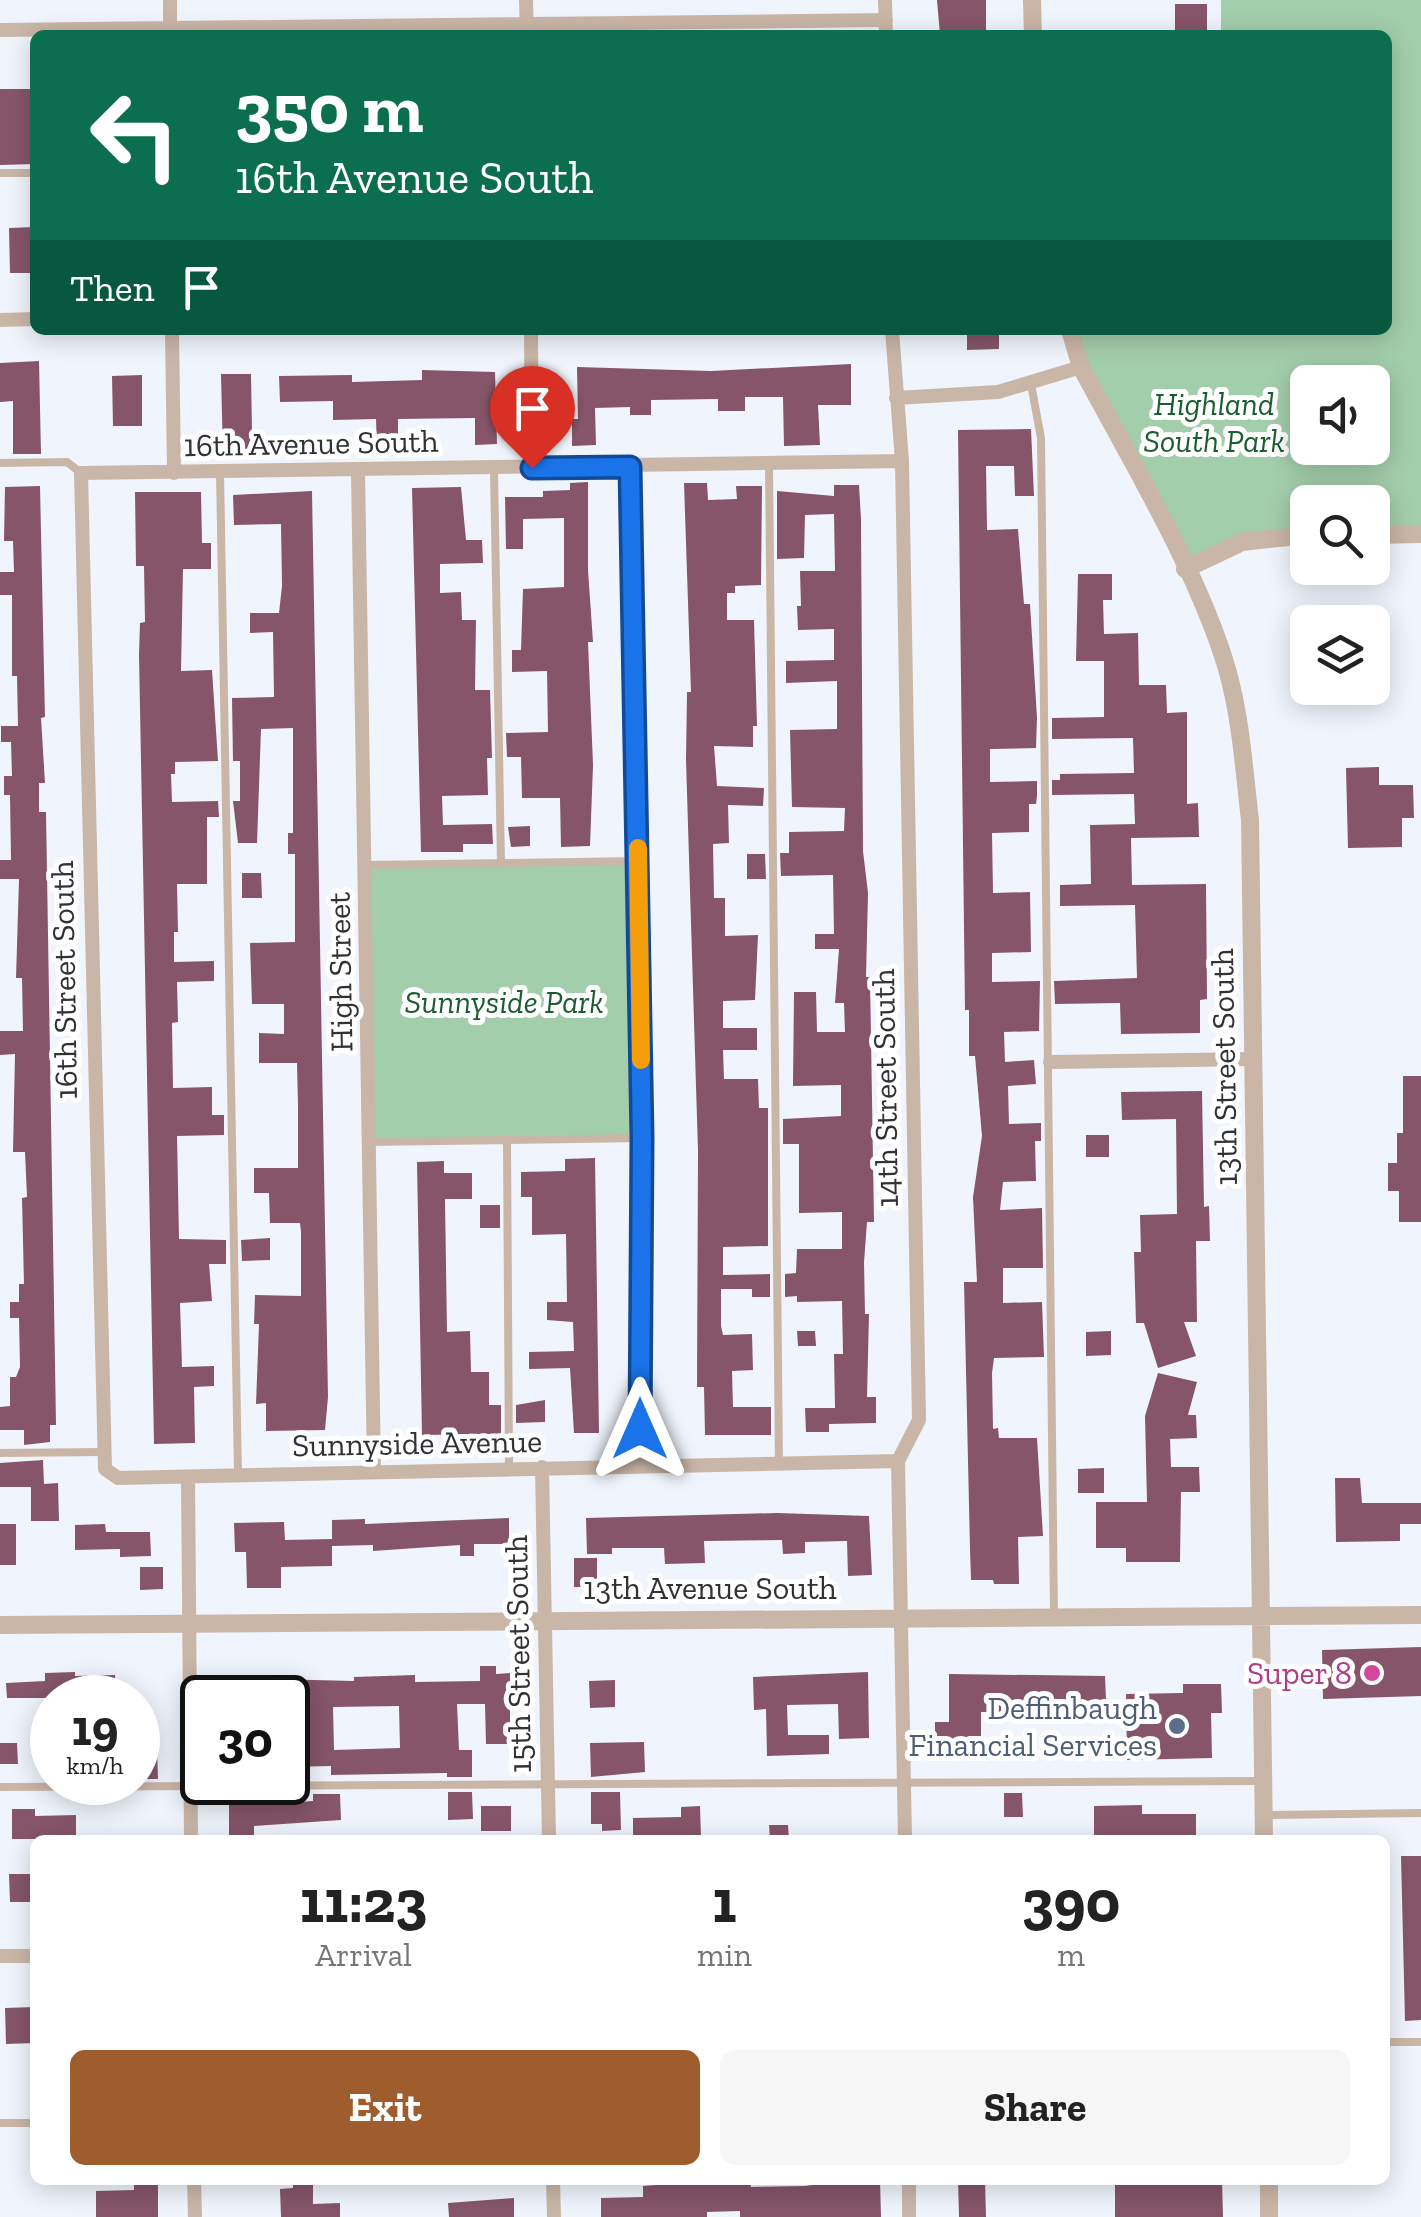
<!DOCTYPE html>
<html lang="en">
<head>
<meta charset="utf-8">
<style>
	body { margin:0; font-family:"Zilla Slab",serif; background:#f6f6f6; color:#222; height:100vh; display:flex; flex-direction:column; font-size:38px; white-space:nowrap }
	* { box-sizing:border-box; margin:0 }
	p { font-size:32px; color:#767676 }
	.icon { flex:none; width:55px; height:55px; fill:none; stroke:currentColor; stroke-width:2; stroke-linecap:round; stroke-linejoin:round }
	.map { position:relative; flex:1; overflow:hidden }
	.drawer { position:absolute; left:30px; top:1835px; width:1360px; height:350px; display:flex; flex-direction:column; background:#fff; border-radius:15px; box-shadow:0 5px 25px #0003 }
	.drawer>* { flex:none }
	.banner { position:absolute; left:30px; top:30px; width:1362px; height:305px; border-radius:15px; box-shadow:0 5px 25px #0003; background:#0b6e4f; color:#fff; overflow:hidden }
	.fabs { position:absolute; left:1290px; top:365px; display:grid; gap:20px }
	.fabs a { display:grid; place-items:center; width:100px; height:100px; border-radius:15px; background:#fff; box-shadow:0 5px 25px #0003; font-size:50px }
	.speed { position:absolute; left:30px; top:1675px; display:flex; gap:20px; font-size:50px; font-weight:700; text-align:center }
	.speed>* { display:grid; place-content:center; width:130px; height:130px; border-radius:50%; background:#fff; box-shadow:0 5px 25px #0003; line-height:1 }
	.speed small { font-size:25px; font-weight:400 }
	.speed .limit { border:5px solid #111; border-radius:15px; background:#fff; color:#111 }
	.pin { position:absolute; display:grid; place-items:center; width:85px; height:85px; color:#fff; margin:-102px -42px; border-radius:50% 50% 50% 0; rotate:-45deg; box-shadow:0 0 10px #0007 }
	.pin .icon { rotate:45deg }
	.me { position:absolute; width:110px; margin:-55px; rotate:0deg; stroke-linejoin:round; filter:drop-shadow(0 0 8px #0008) }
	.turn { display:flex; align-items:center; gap:35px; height:210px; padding:0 40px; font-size:45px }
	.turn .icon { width:130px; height:130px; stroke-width:2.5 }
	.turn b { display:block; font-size:70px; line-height:85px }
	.then { display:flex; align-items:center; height:95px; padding:0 40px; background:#0003; gap:20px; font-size:38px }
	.eta { display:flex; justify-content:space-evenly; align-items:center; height:170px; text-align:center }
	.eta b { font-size:60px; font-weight:700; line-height:70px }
	.primary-button { display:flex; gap:20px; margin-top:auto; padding:20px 40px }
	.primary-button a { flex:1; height:115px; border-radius:15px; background:#9f5c2c; color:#fff; font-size:40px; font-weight:700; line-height:115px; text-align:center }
	.primary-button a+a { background:#f6f6f6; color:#222 }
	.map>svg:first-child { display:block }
	.green { fill:#a3ceab; fill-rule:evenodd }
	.building { fill:#865569; fill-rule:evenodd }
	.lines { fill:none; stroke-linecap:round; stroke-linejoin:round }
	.service { stroke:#cab6a7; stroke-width:8 }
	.minor { stroke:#cab6a7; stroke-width:14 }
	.tertiary { stroke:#cab6a7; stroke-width:18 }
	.route-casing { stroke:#114b97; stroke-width:25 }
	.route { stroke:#1a73e8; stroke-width:18 }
	.slow { stroke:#f59e0b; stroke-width:18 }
	.hotel-dot { fill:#d1479c; stroke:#fff; stroke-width:4 }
	.service-dot { fill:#5c6f8a; stroke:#fff; stroke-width:4 }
	.labels { text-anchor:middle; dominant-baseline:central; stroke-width:10; stroke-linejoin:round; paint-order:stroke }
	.park-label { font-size:32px; font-style:italic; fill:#1a5d30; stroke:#fff }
	.street-label { font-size:32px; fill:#303235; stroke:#fff }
	.hotel-label { font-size:32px; fill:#b23c85; stroke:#fff; text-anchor:end }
	.service-label { font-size:32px; fill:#4e5e75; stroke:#fff; text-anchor:end }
</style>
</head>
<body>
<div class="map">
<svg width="1421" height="2217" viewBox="0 0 1421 2217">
	<rect width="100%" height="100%" fill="#f0f5fd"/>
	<path class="green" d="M1221,0h200v534l-48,1 -1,-33h-64l-1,33 -21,1 -101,33 -116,-239h319v-295h-167zM1308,382h64v66h-64z
		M638,861l4,277 -272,4 -4,-277z"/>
	<path class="building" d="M937,0h49v35h-46z
		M1175,4h32v28l-32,3z
		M0,89h35v75l-35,1z
		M35,227l-1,46h-24l-1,-45z
		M967,330h32v19l-32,1z
		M39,361l2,93h-28v-53l-13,1v-39z
		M851,364v41h-33l2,40 -36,1 -1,-49h-38v14h-27v-12l-67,1v15h-21v-8l-35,1 1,37 -24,1v-27h6l-1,-52 134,4z
		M422,370l73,2 2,72 -22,1v-27l-77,1v32h-21l-1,-32 -43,1v-19l-53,1 -1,-26 73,-1v7l70,-2z
		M221,374h30l1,58h7l1,24 -37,1z
		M142,375v51h-29l-1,-50z
		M1031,429l3,67h-19l-1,-30h-28l1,64 31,-1 6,75h6l7,114 -1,30 -46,1v33l47,-1v15l-1,8h-7v28l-37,1 1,60 37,-1 1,60 -39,1v29l48,-1 -1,50 -35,1 1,30 29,-2 2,24 -28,2 1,38 32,-1v18h-6l1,40 -33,1 -3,28 42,-2 1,60h-40v35l39,-1 2,55 -50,1 -2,15 1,56 5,-1 1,10h38l6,98 -25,1 1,47h-25l-1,-4h-22l-1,-31 -6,-267h13l-4,-85 9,-61 -7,-80h-6v-46h-4l-7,-580z
		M588,482v88l5,72h-5l5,123 -3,81 -29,1 -1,-49h-38l-1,-41h-14l-1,-24 42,-1 -1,-61 -35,1v-22h9l2,-61 41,-2v-69l-41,1v30h-17l-1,-52h38v-6l27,-1v-7z
		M684,483h23l1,17 29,-1 -1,-13h26l-1,99 -26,1v7h-8v27h27l3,106h-4v21l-39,-1 3,40 47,2 -1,18 -35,-1 1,38 -16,1 1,54h11v38l33,-1 -3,65 -32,1v27h34v22h-34l1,29h34l1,29h9v138l-45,1v28l47,-1v23h-18v-8h-31v37l2,9 29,-1 1,36 -21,1 1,36h38v28h-66l-1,-48h-7l1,-236 -12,-391 1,-68h4z
		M834,485h25l2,34 2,332 5,42 -2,84h4l4,245h-7l-3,40 1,52h4l-2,83h9v26l-47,1v8h-23l-1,-24h30l-1,-54h9l-1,-53 -45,1v-6l-12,1v-23l11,-1 1,-24h45v-37l-43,1v-69h-16v-25l58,-3v-31l-48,1 1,-94h22l1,40h28l-1,-29h-9l4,-54h-24v-15h19l-1,-59 -52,1 -1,-23h9v-21l55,-1 1,-23 -53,-1 -2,-77 47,-1v-48l-51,2v-22l48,-1v-31l-36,1 -1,-24h4l-1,-35h35l-1,-57 -29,1 -1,43 -27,1v-68l57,5z
		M40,486l5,231 -4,1 4,65h-6v29h7l10,613h-6v17l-26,3v-15h-24v-23l10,-1v-29h6l4,-10 -1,-49h-9v-16h9v-18h5l-2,-86 5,-1 -2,-45h-12l2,-98 -15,1v-24h23l-1,-53h-6l3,-99h-19v-19h11l-1,-65h-6v-19h8l-1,-34h-10v-16h17l-1,-50h-5v-81h-12v-23h14l-1,-31h-9l1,-54z
		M461,487l5,53h16l1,23 -43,1v29l21,-1 1,28h14l-1,70h15l2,68h-5l1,37 -46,1 1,29 49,-1 1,20h-30v8h-42l-9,-364z
		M312,491l16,906 -3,33 -59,1v-28l-10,1 3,-80h-5l1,-29 46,1v-64l-1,-9h-30l-1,-30h-15v-25h44v-62l-1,-43h-38v-30l25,1v-30h-32l-2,-61 45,-1v-88h-7v-21h5v-105l-32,1 -4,114h-19l-5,-42h7v-40h-7l-1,-63 42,-1 -1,-65 -23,1v-20h29l3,-27 -1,-62 -47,1 -1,-30z
		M135,492h66l1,51h9v26h-28l-2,102 31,-1 6,91 -43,1v12h-4l1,28 46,-1 1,16h-12v67h-30l1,48h-4v30l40,-1v20l-37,1 1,40 -6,1 1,65 39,-1v28h12v20l-47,1 2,103 47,1v24h-17l3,37 -32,2 2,64 32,-1v20l-20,1 1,56 -41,1 -15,-789 1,-32 5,-1 -1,-56h-8z
		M1078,574h34v26h-9l1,34 34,-1 1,52h27l1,28 20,-1v92l11,-1 1,34 -68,1 1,47 74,-1 1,115 -7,1v33l-79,1 -1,-31 -65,1 -1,-23 83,-3 -2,-73 -75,1v-21l31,-1 -1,-59 45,-1 -1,-30 -82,1v-15h8v-6l74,-1 -1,-35 -81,1v-21l52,-1v-56h-28z
		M1379,767v18h34l1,33h-12v29l-54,1 -2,-80z
		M530,826v20l-19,1 -3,-20z
		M747,854h18l1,25h-19z
		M242,873h19l1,25h-20z
		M1403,1076h18v146h-22v-31h-11v-28h9v-30h6z
		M1202,1091l2,116 5,-1 1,35h-14l1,81h-13l12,34 -38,12 -14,-45h-8l-2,-71h7l-1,-37 37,-1 -1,-95 -54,1 -1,-28z
		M1086,1135h23v22h-23z
		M595,1158l4,275h-25l-4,-65 -41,1v-17l45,-1 -1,-29 -26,-2v-18h20l-1,-68 -34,1v-38h-11v-25l44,-1v-12z
		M444,1161v12h28v26h-27l2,133 23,-1 1,41h18v33h12v29l-79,1 -5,-273z
		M480,1205h20v23h-20z
		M270,1238v22l-28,1 -1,-21z
		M797,1331h18l1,15h-18z
		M1111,1331v24l-25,1v-24z
		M1158,1373l39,9 -9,33h8l1,23 -27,1 1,28h28l1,25h-19l-1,70h-54v-14h-30v-46h51l-2,-86z
		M545,1400v22l-29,1v-18z
		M43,1460l1,24 14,-1 1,38h-28v-34h-31v-24z
		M1104,1468v25h-26v-24z
		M1335,1478h25l2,25h59v21h-21v17l-64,1z
		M777,1513l92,3 3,59 -24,1 -1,-35 -42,1v11l-22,1 -1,-14 -78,1 1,22 -40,1 -1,-16h-52v6h-25l-1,-36z
		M509,1518v26h-35v12h-14v-11l-87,6v-6l-41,1v20l-51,1v21h-34l-1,-36h-11l-1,-29 50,-1 1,18 47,-1v-19l33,-1v5z
		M0,1524h16v41h-16z
		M105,1524l1,8h44l1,24 -31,1v-8l-45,1v-25z
		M574,1558h23v29h-23z
		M140,1567h23v22l-23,1z
		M1421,1647v49l-98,3 -1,-49z
		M480,1666h16v8l14,-1v71h-24l-1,-40h-28l2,46h13v27h-25v-4l-116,2v-9l-43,1v-69h-52l-1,-20 119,3v-4l61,-2v7l65,-1zM399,1706l1,42 -66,2 -1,-43z
		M75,1672v4l40,-1 1,23h-109l-1,-15 39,-2v-8z
		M868,1672l1,66 -30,1 -1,-35 -51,1 1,30h41v19l-62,2 -1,-47 -12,1 -1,-33z
		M949,1674l156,2 1,25 -69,-1v12h-56v27h-46v-17h14z
		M615,1680v27l-25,1 -1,-27z
		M1183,1684h38l1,29h-11l1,45 -85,2 -1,-66 57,-1z
		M644,1742l1,30 -54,5 -1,-34z
		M0,1743h17l1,21h-18z
		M138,1748h19l1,31h-20z
		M448,1792h24l1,27 -25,1z
		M591,1792h29l1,38 -19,1v-7h-11z
		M1004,1793h18l1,24h-19z
		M313,1794h27l1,26 -87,6v14h-25v-42h25v7l59,-4z
		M1142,1805v9h54v26h-102v-34z
		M481,1806h30v25h-30z
		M700,1806l1,31 -68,3v-22l48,-1v-10z
		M12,1809h23v7l41,-1v24h-64z
		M769,1825h19l1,15h-19z
		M1401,1856h20v164l-16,1z
		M9,1874h26v28h-25z
		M35,2007v36l-29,1 -1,-36z
		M134,2180h24v37h-62v-26l38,-1z
		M293,2180h20v24l27,-1v14h-59l-1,-28 13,-1z
		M849,2180h31l1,37h-141v-6l-33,1v5h-106v-19l42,-1v-11l64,-5h43l1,6 54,-1z
		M958,2180h27l1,37h-27z
		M1115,2180h107l1,37h-108z
		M514,2198v19h-65l-1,-14z"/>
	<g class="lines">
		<path class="service" d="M0,173h35
			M1031,384l10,54 13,1178
			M0,463l67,-1 14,11
			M769,464l10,1000
			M494,469l7,395
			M220,473l18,1001
			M366,865l272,-4
			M507,1139l2,329
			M370,1142l272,-4
			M0,1453l102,-1
			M0,1787l1260,-6
			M1263,1815l158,-2
			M1385,2042h36
			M0,2123h35"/>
		<path class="minor" d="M170,0v34
			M526,0l1,35
			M885,0l1,35
			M0,30l886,-10
			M0,320l35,-1
			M172,330l2,143
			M531,330l1,138
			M892,330l10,131 17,959 -21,41 7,379
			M896,398l102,-6 83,-25
			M629,467l13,671 -2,327
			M358,471l16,1001
			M1050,1062l204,-3
			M898,1461l-780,17 -13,-9 -24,-996 821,-12
			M542,1467l7,373
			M188,1477l3,363
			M0,1956h35
			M194,2180l1,37
			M553,2180l1,37
			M909,2180v37"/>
		<path class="tertiary" d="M1032,0l1,35
			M1070,330l11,37c48,90 118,206 146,302 14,49 17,101 23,151l14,1020
			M1372,535l49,-1
			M1185,569l57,-27 66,-7
			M0,1625l1421,-10
			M1269,2180v37"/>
	</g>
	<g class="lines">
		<defs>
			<path id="route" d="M532,468l98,-1 12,671 -2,291"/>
		</defs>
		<use href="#route" class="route-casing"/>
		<use href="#route" class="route"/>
		<path class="slow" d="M638,848l3,212"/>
	</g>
	<circle class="hotel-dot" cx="1372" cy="1673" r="10"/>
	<circle class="service-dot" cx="1177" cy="1726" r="10"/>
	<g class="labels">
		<g class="park-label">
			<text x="1214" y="404">Highland<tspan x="1214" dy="37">South Park</tspan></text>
			<text x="504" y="1002">Sunnyside Park</text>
		</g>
		<g class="street-label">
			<text transform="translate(311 443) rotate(-1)">16th Avenue South</text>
			<text transform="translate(340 972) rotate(-91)">High Street</text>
			<text transform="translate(64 980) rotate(-91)">16th Street South</text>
			<text transform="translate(1224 1067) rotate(-91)">13th Street South</text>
			<text transform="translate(885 1088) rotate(-91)">14th Street South</text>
			<text transform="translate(417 1443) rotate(-1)">Sunnyside Avenue</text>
			<text x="710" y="1588">13th Avenue South</text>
			<text transform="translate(518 1654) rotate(-91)">15th Street South</text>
		</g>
		<g class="hotel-label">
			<text x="1352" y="1673">Super 8</text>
		</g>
		<g class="service-label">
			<text x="1157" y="1708">Deffinbaugh<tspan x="1157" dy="37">Financial Services</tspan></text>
		</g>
	</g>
</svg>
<div class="fabs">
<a><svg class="icon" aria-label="sound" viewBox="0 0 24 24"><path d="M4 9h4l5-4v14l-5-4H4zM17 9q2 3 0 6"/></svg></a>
<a><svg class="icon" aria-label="search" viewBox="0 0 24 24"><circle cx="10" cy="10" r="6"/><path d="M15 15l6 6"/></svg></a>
<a><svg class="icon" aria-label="layers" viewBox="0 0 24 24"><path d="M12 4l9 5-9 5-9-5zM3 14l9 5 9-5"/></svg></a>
</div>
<div class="speed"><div>19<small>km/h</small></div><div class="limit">30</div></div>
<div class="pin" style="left:532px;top:468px;background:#d93025"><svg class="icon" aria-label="arrive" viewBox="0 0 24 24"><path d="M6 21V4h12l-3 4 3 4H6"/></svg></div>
<svg class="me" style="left:640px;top:1429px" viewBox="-20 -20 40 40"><path d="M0-17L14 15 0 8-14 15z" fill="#1a73e8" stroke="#fff" stroke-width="4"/></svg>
<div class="banner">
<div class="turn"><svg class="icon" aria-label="left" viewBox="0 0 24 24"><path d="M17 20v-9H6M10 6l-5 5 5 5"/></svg><div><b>350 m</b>16th Avenue South</div></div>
<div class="then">Then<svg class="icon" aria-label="arrive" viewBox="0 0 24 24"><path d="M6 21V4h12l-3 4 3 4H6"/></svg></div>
</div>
<section class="drawer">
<div class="eta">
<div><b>11:23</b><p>Arrival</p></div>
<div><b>1</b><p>min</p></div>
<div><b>390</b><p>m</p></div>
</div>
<div class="primary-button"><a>Exit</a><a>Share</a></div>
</section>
</div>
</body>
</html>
